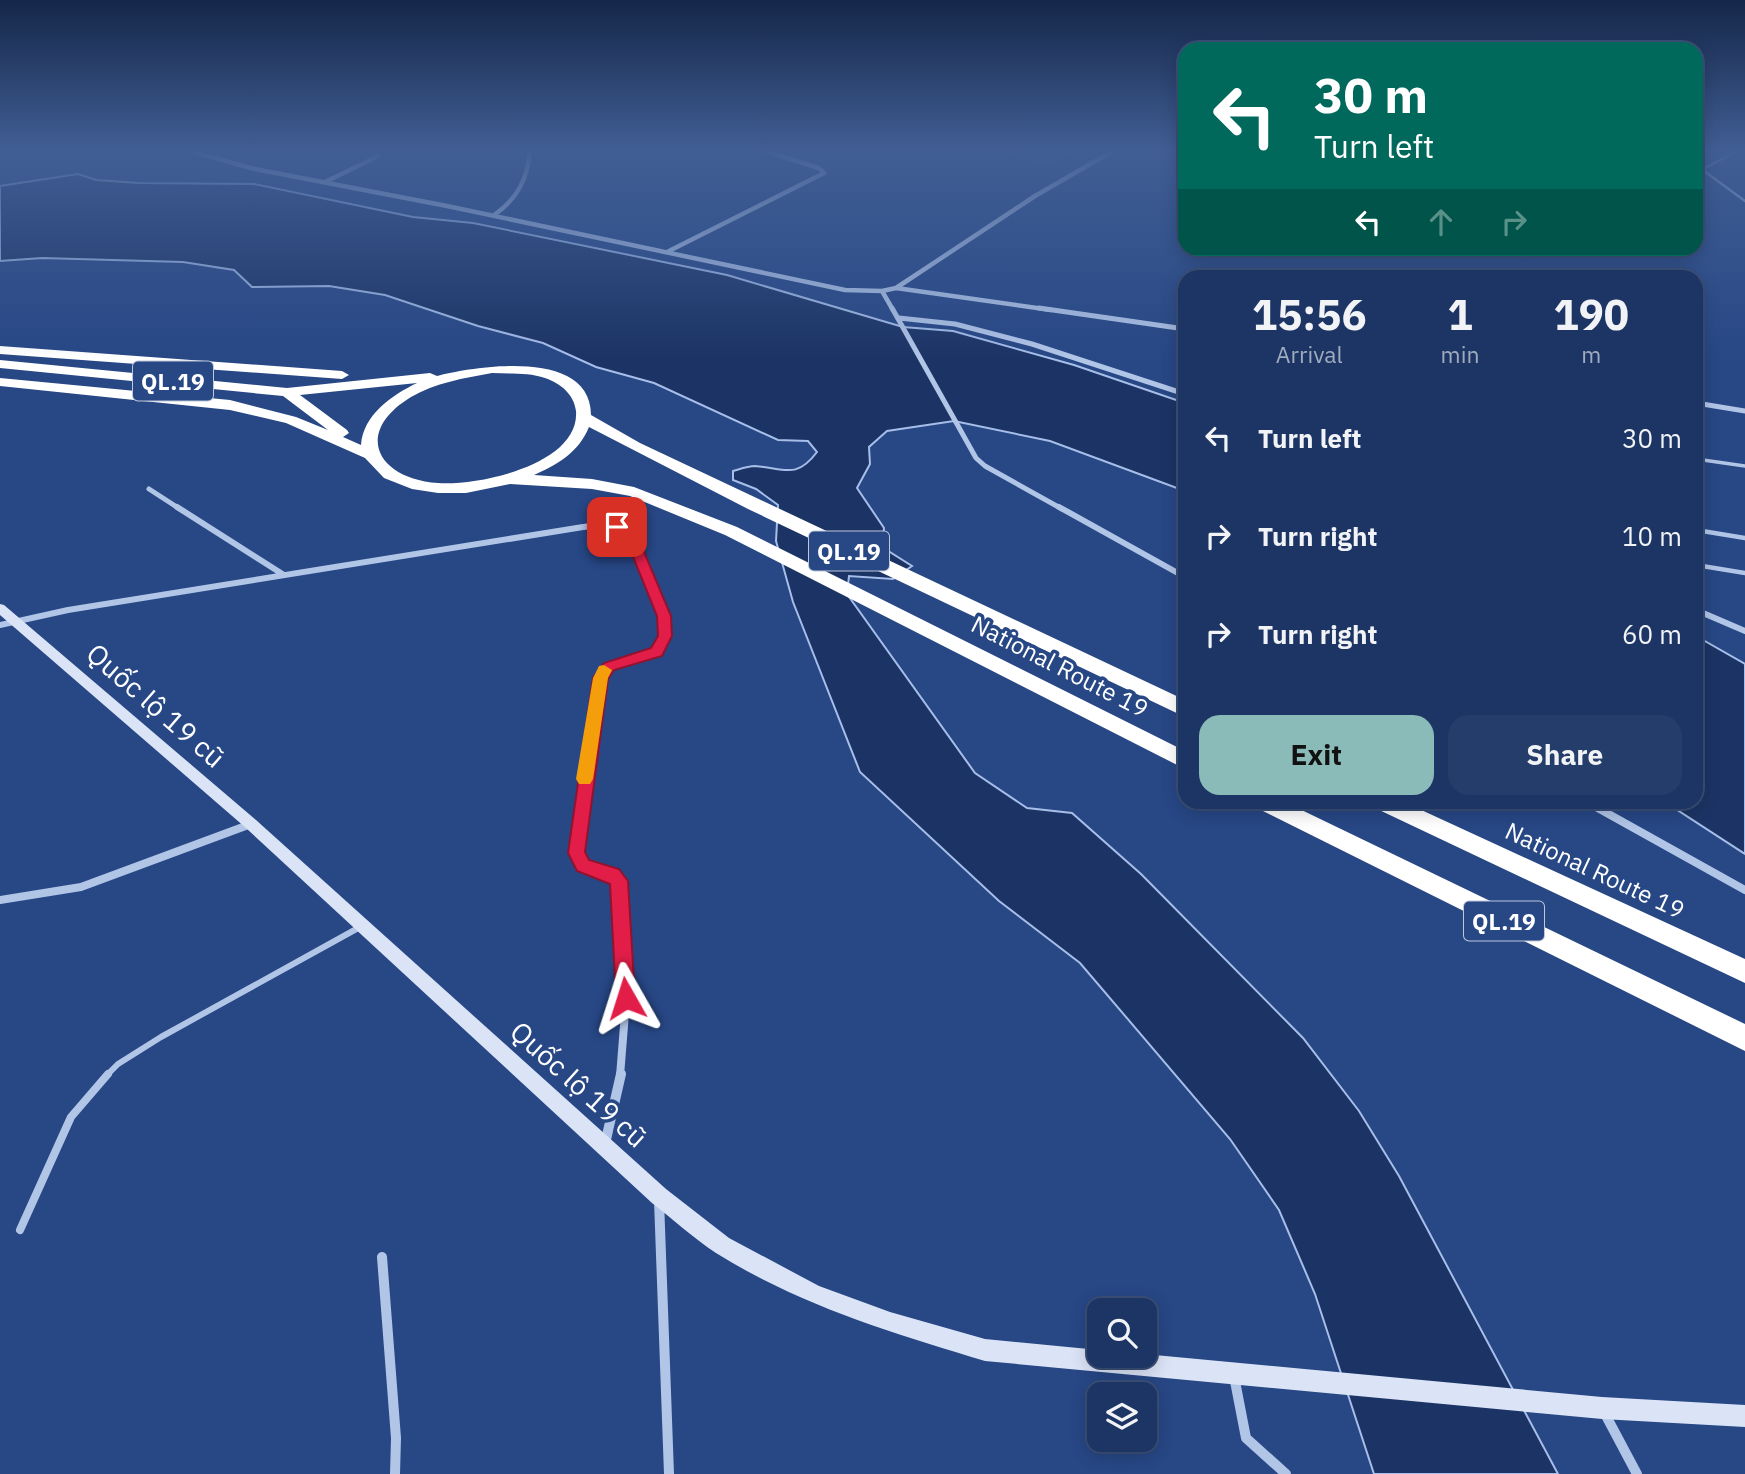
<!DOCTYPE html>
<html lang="en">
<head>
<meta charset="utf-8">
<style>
	body { margin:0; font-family:"IBM Plex Sans",sans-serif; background:#253d6a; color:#f1f3f6; height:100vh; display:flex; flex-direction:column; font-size:26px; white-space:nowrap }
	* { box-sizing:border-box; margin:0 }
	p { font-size:23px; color:#a0abbf }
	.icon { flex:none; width:38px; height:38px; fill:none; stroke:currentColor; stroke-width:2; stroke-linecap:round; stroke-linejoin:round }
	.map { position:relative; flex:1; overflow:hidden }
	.panel { position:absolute; left:1178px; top:270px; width:525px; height:539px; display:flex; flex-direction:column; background:#1d3564; border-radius:21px; box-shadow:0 4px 18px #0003,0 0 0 2px #3b5078 }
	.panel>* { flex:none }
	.top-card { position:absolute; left:1178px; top:42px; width:525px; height:214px; border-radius:21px; box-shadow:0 4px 18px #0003,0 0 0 2px #3b5078; background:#00695c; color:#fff; overflow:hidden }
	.controls { position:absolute; left:1087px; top:1298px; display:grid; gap:14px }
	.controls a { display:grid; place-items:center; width:70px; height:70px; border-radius:14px; background:#1d3564; box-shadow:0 4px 18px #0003,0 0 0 2px #3b5078; font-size:35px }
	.pin { position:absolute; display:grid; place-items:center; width:60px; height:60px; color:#fff; margin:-30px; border-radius:14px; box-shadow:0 4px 10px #0006 }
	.me { position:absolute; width:77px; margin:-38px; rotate:354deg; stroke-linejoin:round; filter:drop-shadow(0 0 5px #0008) }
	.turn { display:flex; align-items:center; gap:24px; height:147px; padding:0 21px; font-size:32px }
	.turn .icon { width:91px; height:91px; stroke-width:2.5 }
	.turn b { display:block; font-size:49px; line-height:60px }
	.lanes { display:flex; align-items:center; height:66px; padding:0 21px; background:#0003; justify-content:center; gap:35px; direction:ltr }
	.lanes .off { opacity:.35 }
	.eta { display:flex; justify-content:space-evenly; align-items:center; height:119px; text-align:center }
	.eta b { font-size:42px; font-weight:700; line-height:49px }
	.primary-button { display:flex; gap:14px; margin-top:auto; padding:14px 21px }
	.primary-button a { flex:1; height:80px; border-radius:21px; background:#8bbbb9; color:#111; font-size:28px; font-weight:700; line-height:80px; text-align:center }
	.primary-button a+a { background:#253d6a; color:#f1f3f6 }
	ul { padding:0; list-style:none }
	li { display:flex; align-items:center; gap:21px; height:98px; padding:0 21px }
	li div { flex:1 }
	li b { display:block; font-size:26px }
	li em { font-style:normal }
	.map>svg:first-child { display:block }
	.green { fill:#32579c }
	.water { fill:#1c3465; stroke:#a6bee8; stroke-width:2 }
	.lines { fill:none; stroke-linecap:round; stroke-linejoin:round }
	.lane-far4 { stroke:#b1c5e7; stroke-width:2.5 }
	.lane-far3 { stroke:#b1c5e7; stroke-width:3.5 }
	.lane-far2 { stroke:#b1c5e7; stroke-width:4.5 }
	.lane-far1 { stroke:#b1c5e7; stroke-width:6 }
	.lane { stroke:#b1c5e7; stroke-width:8 }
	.street-far4 { stroke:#b1c5e7; stroke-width:4.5 }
	.street-far3 { stroke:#b1c5e7; stroke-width:5 }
	.street-far2 { stroke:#b1c5e7; stroke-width:6 }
	.street-far1 { stroke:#b1c5e7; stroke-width:8 }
	.street { stroke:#b1c5e7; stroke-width:10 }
	.secondary { fill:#dbe4f7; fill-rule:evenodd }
	.highway { fill:#fff; fill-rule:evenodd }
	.route { fill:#e11d48; stroke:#92132f; stroke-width:2 }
	.slow { fill:#f59e0b }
	.labels { text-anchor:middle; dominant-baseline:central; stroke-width:7; stroke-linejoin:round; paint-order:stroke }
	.shield { fill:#274785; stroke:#bec8da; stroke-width:2 }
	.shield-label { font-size:23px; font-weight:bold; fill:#fff }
	.street-label { font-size:24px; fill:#fff; stroke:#274785 }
	.near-street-label { font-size:28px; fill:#fff; stroke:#274785 }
</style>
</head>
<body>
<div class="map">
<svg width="1745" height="1474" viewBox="0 0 1745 1474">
	<rect width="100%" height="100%" fill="#274785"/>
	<path class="green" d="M998,152h75l-27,13z"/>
	<path class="water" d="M78,174l18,6 43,3 115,1 159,33 60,6 254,52 176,52 50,4 121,34 111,38v88l-135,-50 -96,-20 -67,10 -18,16 1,17 -13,24 27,40 -2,19 30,19 -19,13 -44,-3 -2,18 128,179 52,35 45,5 69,61 162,164 56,73 40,65 159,298h-184l-59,-180 -36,-84 -49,-71 -150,-176 -81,-62 -139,-129 -67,-170 -17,-61 2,-36 -22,-16 -23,-9v-9c7,-2 15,-5 22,-5 29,2 41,14 62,-14l-9,-11 -30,-1 -124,-57 -58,-16 -53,-24 -65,-17 -93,-31 -56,-9 -77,1 -18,-17 -51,-8 -141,-4 -42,3v-75z
		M1696,636l49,28v190l-80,-52h31z"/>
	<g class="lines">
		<path class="lane-far4" d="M1696,165l49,36
			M1703,169l33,-17"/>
		<path class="lane-far3" d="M1696,459l49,7"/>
		<path class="lane-far2" d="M1696,530l49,8
			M1696,565l49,8"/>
		<path class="lane-far1" d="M106,1076l12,-12 43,-27 199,-110"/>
		<path class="lane" d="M20,1230l51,-113 37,-43"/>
		<path class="street-far4" d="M193,152l62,17 192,37 398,84 37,1 11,19
			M325,182l53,-26
			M494,215c23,-16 33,-35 36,-63
			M669,251l155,-78 -5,-5 -51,-16
			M896,288l155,22
			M882,291l14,-3 139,-92 76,-44"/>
		<path class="street-far3" d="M892,308l84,150 9,8 77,43
			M1039,308l146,21
			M899,318l56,6 77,20 153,50
			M1696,403l49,8
			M149,489l31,20"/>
		<path class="street-far2" d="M177,507l107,68
			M1059,507l126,70
			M1696,610l49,21
			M0,625l68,-15 515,-83c14,-2 30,-5 42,5 13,10 38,71 40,89 1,12 -1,22 -8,31l-41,12 -13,7 -16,88"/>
		<path class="street-far1" d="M587,757l-11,83 3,20 35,17 7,14 4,122 -5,63
			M1587,802l158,88
			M0,900l81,-13 170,-63"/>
		<path class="street" d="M605,1144l16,-70
			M659,1200l10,274
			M382,1257l14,181 -1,36
			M1234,1376l12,62 40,36
			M1604,1412l33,62"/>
		<path class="secondary" d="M0,604l4,1 252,215 410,369 63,49 90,48 71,26 95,27 114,11v6h45v-2l458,43 143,8v22l-143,-8 -617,-58c-93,-28 -186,-56 -269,-108 -23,-15 -43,-34 -64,-50l-406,-375 -246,-213z"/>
		<path class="highway" d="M0,346l342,25 7,4 -7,4 -342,-25z
			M0,360l287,28 143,-15 7,3c39,-10 154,-28 154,39l49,28 545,257v17l-437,-208 -159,-82c-10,25 -32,38 -55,48l58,4 42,8 103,40 448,224v18l-460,-234 -95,-39 -38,-7 -82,-5 -44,9h-28l-26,-4 -28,-11 -19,-20 -79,-35 -56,-13 -230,-24v-8l230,22 66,17 32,13 -45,-34 -283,-28zM492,373c17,1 37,-1 53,5 15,5 29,16 31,33 4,54 -99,75 -138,72 -60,-4 -86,-50 -27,-86 24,-14 53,-19 81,-24zM417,383c-25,12 -54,32 -56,62l-18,-8 6,-4 -2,-3 -47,-35z
			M1254,802h31l460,222v27l-488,-243z
			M1372,802h32l341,157v24l-370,-175z"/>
	</g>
	<linearGradient id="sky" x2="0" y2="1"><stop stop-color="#152749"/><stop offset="0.42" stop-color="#415e94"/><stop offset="1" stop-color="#415e94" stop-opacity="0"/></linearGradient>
	<rect width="1745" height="358" fill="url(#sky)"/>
	<path class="route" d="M617,522l20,13 34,81 1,20 -10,20 -48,14 -6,9 -23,173 4,8 30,9 9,12 7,117 -3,6 -6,3 -7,-3 -3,-6 -6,-114 -33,-13 -9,-18 25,-175 11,-15 47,-15 7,-12 -1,-20 -32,-79 -14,-10z"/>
	<path class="slow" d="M604,665l8,5 -4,8 -15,101 -3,5h-11l-3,-5 17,-101 6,-12z"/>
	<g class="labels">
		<g class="shield">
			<rect x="133" y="361.5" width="80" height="39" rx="5"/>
			<rect x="809" y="531.5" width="80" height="39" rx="5"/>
			<rect x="1464" y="901.5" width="80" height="39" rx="5"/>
		</g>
		<g class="shield-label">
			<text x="173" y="381">QL.19</text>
			<text x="849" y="551">QL.19</text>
			<text x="1504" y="921">QL.19</text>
		</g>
		<g class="street-label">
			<text transform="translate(1060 666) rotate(27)">National Route 19</text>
			<text transform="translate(1595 870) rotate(25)">National Route 19</text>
		</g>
		<g class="near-street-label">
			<text transform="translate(156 705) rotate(41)">Quốc lộ 19 cũ</text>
			<text transform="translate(579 1084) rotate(42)">Quốc lộ 19 cũ</text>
		</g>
	</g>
</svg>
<div class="controls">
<a><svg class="icon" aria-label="search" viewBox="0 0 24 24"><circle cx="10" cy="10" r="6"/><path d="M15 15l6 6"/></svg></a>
<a><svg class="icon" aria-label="layers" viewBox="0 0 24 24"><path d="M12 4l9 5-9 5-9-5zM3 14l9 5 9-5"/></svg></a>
</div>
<div class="pin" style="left:617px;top:527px;background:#d93025"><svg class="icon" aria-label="arrive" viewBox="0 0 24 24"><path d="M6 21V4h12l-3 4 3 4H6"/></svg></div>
<svg class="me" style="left:626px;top:998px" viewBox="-20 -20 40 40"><path d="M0-17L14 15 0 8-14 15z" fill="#e11d48" stroke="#fff" stroke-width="4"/></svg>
<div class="top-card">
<div class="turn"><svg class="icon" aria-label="left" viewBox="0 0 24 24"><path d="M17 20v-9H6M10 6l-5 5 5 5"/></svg><div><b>30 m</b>Turn left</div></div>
<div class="lanes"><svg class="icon" aria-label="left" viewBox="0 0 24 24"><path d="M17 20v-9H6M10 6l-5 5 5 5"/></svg><svg class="icon off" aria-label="ahead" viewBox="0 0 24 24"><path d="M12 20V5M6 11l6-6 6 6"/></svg><svg class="icon off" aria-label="right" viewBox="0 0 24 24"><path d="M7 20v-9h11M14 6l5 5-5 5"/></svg></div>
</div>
<section class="panel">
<div class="eta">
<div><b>15:56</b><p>Arrival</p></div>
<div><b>1</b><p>min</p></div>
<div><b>190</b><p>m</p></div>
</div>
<ul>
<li><svg class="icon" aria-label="left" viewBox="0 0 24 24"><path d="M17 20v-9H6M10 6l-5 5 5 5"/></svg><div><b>Turn left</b></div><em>30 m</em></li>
<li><svg class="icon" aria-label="right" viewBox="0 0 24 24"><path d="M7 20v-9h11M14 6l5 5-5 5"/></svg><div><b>Turn right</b></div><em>10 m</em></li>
<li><svg class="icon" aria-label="right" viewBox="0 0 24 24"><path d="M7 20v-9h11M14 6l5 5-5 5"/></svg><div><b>Turn right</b></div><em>60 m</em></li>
</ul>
<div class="primary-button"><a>Exit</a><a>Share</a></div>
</section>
</div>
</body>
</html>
